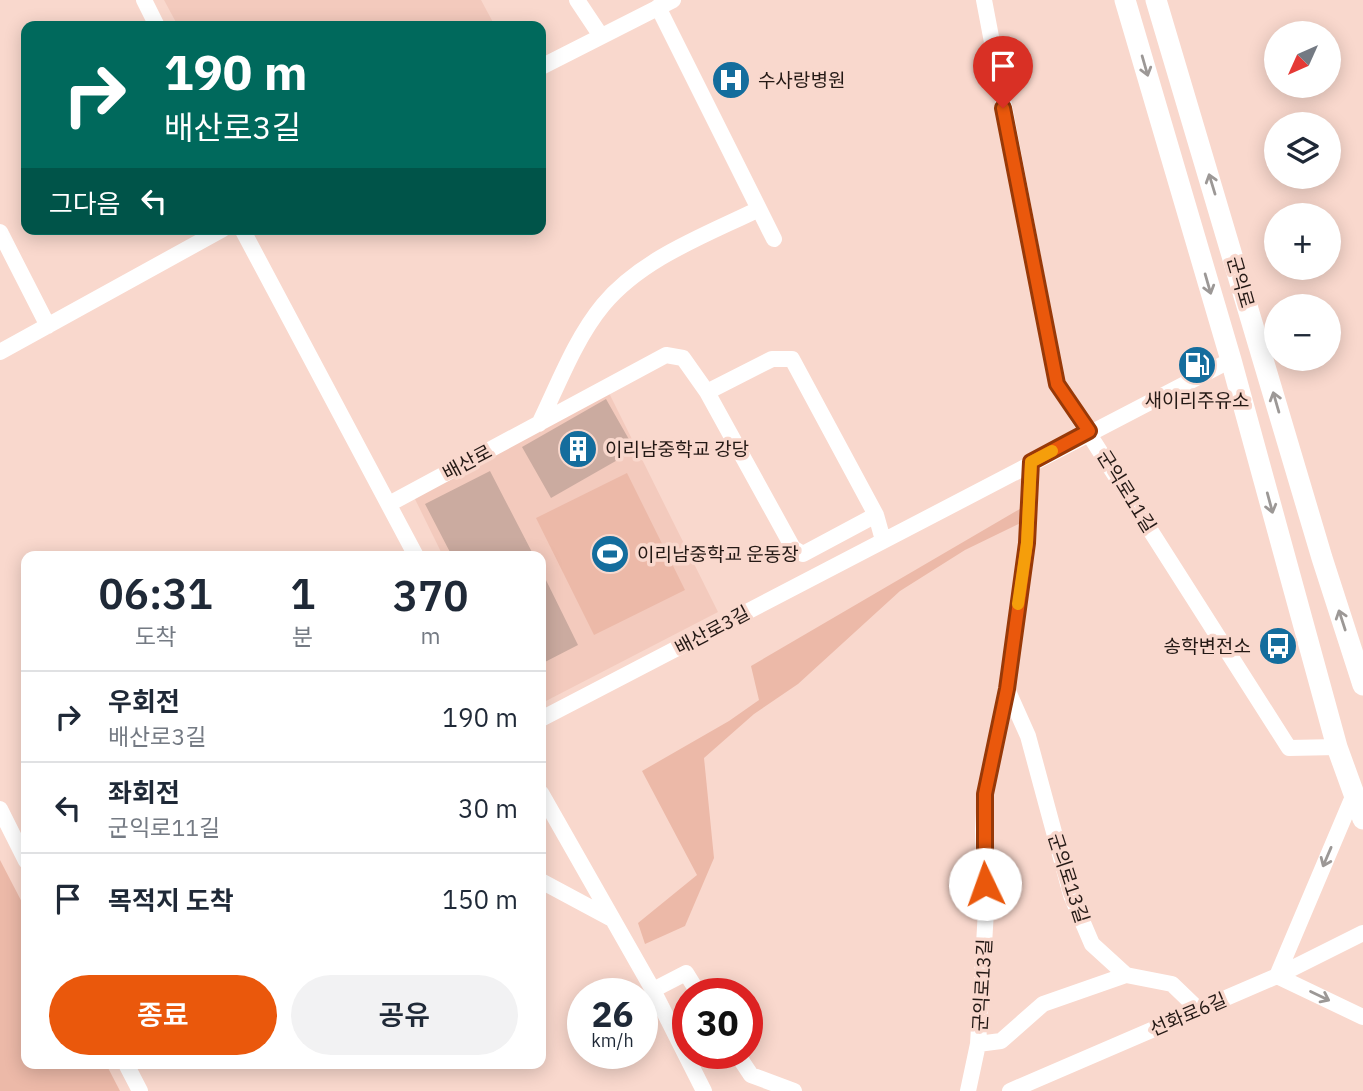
<!DOCTYPE html>
<html lang="ko">
<head>
<meta charset="utf-8">
<style>
	body { margin:0; font-family:"IBM Plex Sans","Noto Sans KR",sans-serif; background:#f2f2f3; color:#1f2937; height:100vh; display:flex; flex-direction:column; font-size:26px; white-space:nowrap }
	* { box-sizing:border-box; margin:0 }
	p { font-size:23px; color:#747a83 }
	.icon { flex:none; width:38px; height:38px; fill:none; stroke:currentColor; stroke-width:2; stroke-linecap:round; stroke-linejoin:round }
	.map { position:relative; flex:1; overflow:hidden }
	.sheet { position:absolute; left:21px; top:551px; width:525px; height:518px; display:flex; flex-direction:column; background:#fff; border-radius:14px; box-shadow:0 4px 18px #0003 }
	.sheet>* { flex:none }
	.top-card { position:absolute; left:21px; top:21px; width:525px; height:214px; border-radius:14px; box-shadow:0 4px 18px #0003; background:#00695c; color:#fff; overflow:hidden }
	.needle { width:46px; rotate:225deg }
	.controls { position:absolute; left:1264px; top:21px; display:grid; gap:14px }
	.controls a { display:grid; place-items:center; width:77px; height:77px; border-radius:50%; background:#fff; box-shadow:0 4px 18px #0003; font-size:35px }
	.speed { position:absolute; left:567px; top:978px; display:flex; gap:14px; font-size:35px; font-weight:700; text-align:center }
	.speed>* { display:grid; place-content:center; width:91px; height:91px; border-radius:50%; background:#fff; box-shadow:0 4px 18px #0003; line-height:1 }
	.speed small { font-size:18px; font-weight:400 }
	.speed .limit { border:10px solid #d22; background:#fff; color:#111 }
	.pin { position:absolute; display:grid; place-items:center; width:60px; height:60px; color:#fff; margin:-72px -30px; border-radius:50% 50% 50% 0; rotate:-45deg; box-shadow:0 0 7px #0007 }
	.pin .icon { rotate:45deg }
	.me { position:absolute; width:77px; margin:-38px; rotate:357deg; stroke-linejoin:round; filter:drop-shadow(0 0 5px #0008) }
	.turn { display:flex; align-items:center; gap:24px; height:147px; padding:0 28px; font-size:32px }
	.turn .icon { width:91px; height:91px; stroke-width:2.5 }
	.turn b { display:block; font-size:49px; line-height:60px }
	.then { display:flex; align-items:center; height:66px; padding:0 28px; background:#0003; gap:14px; font-size:26px }
	.eta { display:flex; justify-content:space-evenly; align-items:center; height:119px; text-align:center }
	.eta b { font-size:42px; font-weight:600; line-height:49px }
	.button { display:flex; gap:14px; margin-top:auto; padding:14px 28px }
	.button a { flex:1; height:80px; border-radius:42px; background:#ea580c; color:#fff; font-size:28px; font-weight:600; line-height:80px; text-align:center }
	.button a+a { background:#f2f2f3; color:#1f2937 }
	ul { padding:0; list-style:none }
	li { display:flex; align-items:center; gap:21px; height:91px; padding:0 28px; border-top:2px solid #e0e1e3 }
	li div { flex:1 }
	li b { display:block; font-size:26px }
	li em { font-style:normal }
	.map>svg:first-child { display:block }
	.built { fill:#f3cabd }
	.green { fill:#ecb9a8 }
	.building { fill:#cbaba0 }
	.lines { fill:none; stroke-linecap:round; stroke-linejoin:round }
	.minor { stroke:#fff; stroke-width:16 }
	.major { stroke:#fff; stroke-width:21 }
	.oneway { stroke:#9c9896 }
	.route-casing { stroke:#983908; stroke-width:18 }
	.route { stroke:#ea580c; stroke-width:12 }
	.slow { stroke:#f59e0b; stroke-width:12 }
	.labels { text-anchor:middle; dominant-baseline:central; stroke-width:7; stroke-linejoin:round; paint-order:stroke }
	.poi-label { font-size:19px; fill:#241915; stroke:#f9d8cd; text-anchor:start }
	.street-label { font-size:19px; fill:#241915; stroke:#f9d8cd }
</style>
</head>
<body>
<div class="map">
<svg width="1363" height="1091" viewBox="0 0 1363 1091">
	<rect width="100%" height="100%" fill="#f9d8cd"/>
	<path class="built" d="M164,0h317l14,26h-317z
		M609,393l109,219 -174,90 -3,-1v-145h-98l-30,-61z"/>
	<path class="green" d="M627,473l58,117 -91,45 -58,-117z
		M1025,506l4,13 -64,31 -65,41 -102,93 -44,30 -50,44 10,100 -29,68 -40,18 -7,-21 59,-48 -55,-104 87,-50 30,-21 -8,-34z
		M0,860l26,50v154h80l14,27h-120z"/>
	<path class="building" d="M606,399l29,51 -84,48 -29,-51z
		M490,471l44,85h-82l-27,-52z
		M541,570l37,75 -37,19z"/>
	<g class="lines">
		<path class="minor" d="M144,0l13,26
			M577,0l24,36
			M984,0l73,384 232,364 48,-1
			M658,7l116,232
			M541,67l132,-67
			M242,229l174,327
			M0,232l48,94
			M0,352l223,-123
			M707,392l65,-33h20l84,156 7,25
			M539,424c19,-39 36,-85 64,-119 39,-47 103,-70 156,-96
			M389,504l277,-149 17,3 24,34 86,156 10,6 73,-39
			M1007,689l21,47 43,159 21,49 34,31 46,9 27,26
			M541,719l690,-359
			M541,793l112,197 51,101
			M0,809l26,52
			M541,881l69,37
			M1277,976l77,-182
			M1277,976l86,41
			M653,990l33,-17 13,21
			M978,1044l23,-3 42,-37 83,-29
			M737,1054l14,21 43,16
			M126,1064l14,27
			M968,1091l10,-47 8,-133 -3,-81 2,-36 22,-105 20,-146 4,-81
			M1010,1091l267,-115 86,-43"/>
		<path class="major" d="M1125,0l106,360 106,387 26,72
			M1156,0l166,558 41,127"/>
	</g>
	<defs><path id="oneway-shaft" d="M-6 0H5M1.5-3L5.5 0L1.5 3" fill="none" stroke-width="1.6" stroke-linecap="round" stroke-linejoin="round" transform="scale(1.75)"/></defs>
	<g class="oneway">
		<use href="#oneway-shaft" transform="translate(1145 66) rotate(74)"/>
		<use href="#oneway-shaft" transform="translate(1212 184) rotate(-107)"/>
		<use href="#oneway-shaft" transform="translate(1208 284) rotate(74)"/>
		<use href="#oneway-shaft" transform="translate(1276 402) rotate(-106)"/>
		<use href="#oneway-shaft" transform="translate(1270 503) rotate(75)"/>
		<use href="#oneway-shaft" transform="translate(1342 620) rotate(-108)"/>
		<use href="#oneway-shaft" transform="translate(1327 857) rotate(113)"/>
		<use href="#oneway-shaft" transform="translate(1320 996) rotate(26)"/>
	</g>
	<g class="lines">
		<defs>
			<path id="route" d="M985,884v-90l22,-105 20,-146 4,-81 58,-31 -32,-47 -54,-276"/>
		</defs>
		<use href="#route" class="route-casing"/>
		<use href="#route" class="route"/>
		<path class="slow" d="M1018,604l9,-61 4,-81 21,-11"/>
	</g>
	<defs>
		<symbol id="hospital-disc" viewBox="-11 -11 22 22"><circle r="9.5" fill="#146d9d" stroke="#f9d8cd"/><path d="M-5-5h3v3.5h4V-5h3V5h-3V1.5h-4V5h-3Z" fill="#fff"/></symbol>
		<symbol id="fuel-disc" viewBox="-11 -11 22 22"><circle r="9.5" fill="#146d9d" stroke="#f9d8cd"/><path d="M-5.5-6h7V0h2V4h1.3V-2.5L3-4.5l.8-.8L6-3V5H2.5V1h-1V6h-7ZM-4.2-4.7v3.2H.2V-4.7Z" fill="#fff"/></symbol>
		<symbol id="building-disc" viewBox="-11 -11 22 22"><circle r="9.5" fill="#146d9d" stroke="#f9d8cd"/><path d="M-4-6H4V6H1V3H-1V6H-4ZM-2.5-4.3h1.7v1.8h-1.7ZM.8-4.3h1.7v1.8H.8ZM-2.5-1h1.7V.8h-1.7ZM.8-1h1.7V.8H.8Z" fill="#fff"/></symbol>
		<symbol id="stadium-disc" viewBox="-11 -11 22 22"><circle r="9.5" fill="#146d9d" stroke="#f9d8cd"/><path d="M0-5a6.5 5 0 1 0 0 10a6.5 5 0 1 0 0-10ZM-3.5-1.8h7v3.6h-7Z" fill="#fff"/></symbol>
		<symbol id="bus-disc" viewBox="-11 -11 22 22"><circle r="9.5" fill="#146d9d" stroke="#f9d8cd"/><path d="M-5-6H5V4H4V6H2V4H-2V6H-4V4H-5ZM-3.5-4V0h7V-4ZM-3.5 1.2v1.5H-2V1.2ZM2 1.2v1.5H3.5V1.2Z" fill="#fff"/></symbol>
	</defs>
	<g fill-rule="evenodd">
		<use href="#hospital-disc" x="709" y="58" width="44" height="44"/>
		<use href="#fuel-disc" x="1175" y="343" width="44" height="44"/>
		<use href="#building-disc" x="556" y="427" width="44" height="44"/>
		<use href="#stadium-disc" x="588" y="532" width="44" height="44"/>
		<use href="#bus-disc" x="1256" y="624" width="44" height="44"/>
	</g>
	<g class="labels">
		<g class="poi-label">
			<text x="758" y="80">수사랑병원</text>
			<text x="1197" y="400" text-anchor="middle">새이리주유소</text>
			<text x="605" y="449">이리남중학교 강당</text>
			<text x="637" y="554">이리남중학교 운동장</text>
			<text x="1251" y="646" text-anchor="end">송학변전소</text>
		</g>
		<g class="street-label">
			<text transform="translate(1241 282) rotate(74)">군익로</text>
			<text transform="translate(467 462) rotate(-28)">배산로</text>
			<text transform="translate(1127 491) rotate(58)">군익로11길</text>
			<text transform="translate(712 630) rotate(-28)">배산로3길</text>
			<text transform="translate(1069 878) rotate(72)">군의로13길</text>
			<text transform="translate(982 985) rotate(-87)">군익로13길</text>
			<text transform="translate(1188 1014) rotate(-23)">선화로6길</text>
		</g>
	</g>
</svg>
<div class="controls">
<a><svg class="needle" viewBox="-14 -14 28 28"><path d="M0-13l5 13h-10z" fill="#e53935"/><path d="M0 13l5-13h-10z" fill="#747a83"/></svg></a>
<a><svg class="icon" aria-label="layers" viewBox="0 0 24 24"><path d="M12 4l9 5-9 5-9-5zM3 14l9 5 9-5"/></svg></a>
<a>+</a>
<a>−</a>
</div>
<div class="speed"><div>26<small>km/h</small></div><div class="limit">30</div></div>
<div class="pin" style="left:1003px;top:108px;background:#d93025"><svg class="icon" aria-label="arrive" viewBox="0 0 24 24"><path d="M6 21V4h12l-3 4 3 4H6"/></svg></div>
<svg class="me" style="left:985px;top:884px" viewBox="-20 -20 40 40"><circle r="19" fill="#fff"/><path d="M0-13L10 11 0 6-10 11z" fill="#ea580c"/></svg>
<div class="top-card">
<div class="turn"><svg class="icon" aria-label="right" viewBox="0 0 24 24"><path d="M7 20v-9h11M14 6l5 5-5 5"/></svg><div><b>190 m</b>배산로3길</div></div>
<div class="then">그다음<svg class="icon" aria-label="left" viewBox="0 0 24 24"><path d="M17 20v-9H6M10 6l-5 5 5 5"/></svg></div>
</div>
<section class="sheet">
<div class="eta">
<div><b>06:31</b><p>도착</p></div>
<div><b>1</b><p>분</p></div>
<div><b>370</b><p>m</p></div>
</div>
<ul>
<li><svg class="icon" aria-label="right" viewBox="0 0 24 24"><path d="M7 20v-9h11M14 6l5 5-5 5"/></svg><div><b>우회전</b><p>배산로3길</p></div><em>190 m</em></li>
<li><svg class="icon" aria-label="left" viewBox="0 0 24 24"><path d="M17 20v-9H6M10 6l-5 5 5 5"/></svg><div><b>좌회전</b><p>군익로11길</p></div><em>30 m</em></li>
<li><svg class="icon" aria-label="arrive" viewBox="0 0 24 24"><path d="M6 21V4h12l-3 4 3 4H6"/></svg><div><b>목적지 도착</b></div><em>150 m</em></li>
</ul>
<div class="button"><a>종료</a><a>공유</a></div>
</section>
</div>
</body>
</html>
